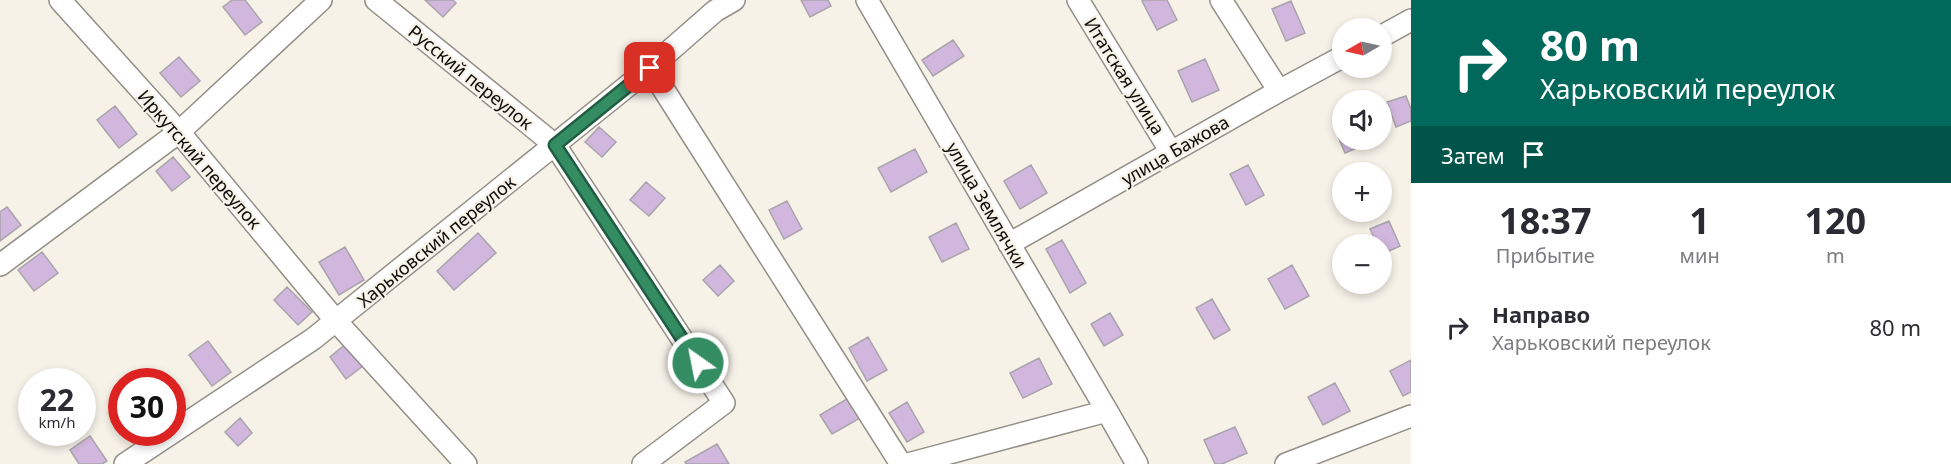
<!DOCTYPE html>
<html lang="ru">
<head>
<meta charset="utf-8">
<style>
	body { margin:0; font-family:"Noto Sans",sans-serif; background:#f7f7f7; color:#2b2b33; height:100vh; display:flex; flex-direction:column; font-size:22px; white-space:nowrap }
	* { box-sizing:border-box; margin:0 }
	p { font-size:20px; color:#7c7c81 }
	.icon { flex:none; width:33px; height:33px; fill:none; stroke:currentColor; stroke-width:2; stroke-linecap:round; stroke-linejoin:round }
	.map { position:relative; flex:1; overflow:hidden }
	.sheet { display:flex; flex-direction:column; background:#fff; width:540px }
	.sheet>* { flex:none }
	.top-card { background:#00695c; color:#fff; overflow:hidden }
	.needle { width:39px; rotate:261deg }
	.tools { position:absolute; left:1332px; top:18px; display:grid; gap:12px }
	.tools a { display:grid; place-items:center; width:60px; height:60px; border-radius:50%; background:#fff; box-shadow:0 3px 9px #0003; font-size:30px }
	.speed { position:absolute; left:18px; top:368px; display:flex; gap:12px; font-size:30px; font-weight:700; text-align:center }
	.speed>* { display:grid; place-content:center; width:78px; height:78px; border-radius:50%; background:#fff; box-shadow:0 3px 9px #0003; line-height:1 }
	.speed small { font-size:15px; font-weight:400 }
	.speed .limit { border:9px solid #d22; background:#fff; color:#111 }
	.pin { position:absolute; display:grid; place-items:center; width:51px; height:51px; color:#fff; margin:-26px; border-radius:12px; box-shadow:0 3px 9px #0006 }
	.me { position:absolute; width:66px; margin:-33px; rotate:327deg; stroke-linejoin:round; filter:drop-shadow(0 0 4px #0008) }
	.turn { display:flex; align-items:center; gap:21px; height:126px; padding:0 30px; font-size:27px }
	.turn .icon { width:78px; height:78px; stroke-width:2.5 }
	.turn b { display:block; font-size:42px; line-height:51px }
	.then { display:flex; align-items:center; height:57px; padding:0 30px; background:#0003; gap:12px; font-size:22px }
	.eta { display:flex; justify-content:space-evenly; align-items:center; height:102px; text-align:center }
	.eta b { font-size:36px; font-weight:700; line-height:42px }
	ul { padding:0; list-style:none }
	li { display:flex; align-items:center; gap:18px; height:84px; padding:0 30px }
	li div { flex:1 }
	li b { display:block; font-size:22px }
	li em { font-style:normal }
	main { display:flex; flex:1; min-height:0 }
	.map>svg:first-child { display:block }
	.building { fill:#d1b7dd; stroke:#a9a4ac; stroke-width:1.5 }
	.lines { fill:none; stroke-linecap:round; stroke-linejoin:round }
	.street-casing { stroke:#938e86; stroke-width:24 }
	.street { stroke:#fff; stroke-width:21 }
	.route-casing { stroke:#215b40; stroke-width:15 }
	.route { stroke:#338c62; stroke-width:10 }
	.labels { text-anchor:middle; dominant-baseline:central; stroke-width:4.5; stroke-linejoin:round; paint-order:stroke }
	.street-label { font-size:18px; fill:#0d0b08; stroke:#f7f2e8 }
</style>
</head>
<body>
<main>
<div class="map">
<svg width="1411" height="464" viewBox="0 0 1411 464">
	<rect width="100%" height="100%" fill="#f7f2e8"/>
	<path class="building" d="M232,0h13l17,22 -17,13 -22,-28z
		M425,0h28l3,3 -13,14z
		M801,0h27l3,6 -21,11z
		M1144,0h23l10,20 -20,10 -15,-29z
		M1291,1l14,32 -19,8 -14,-32z
		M953,40l11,16 -31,20 -11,-16z
		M179,57l21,24 -19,16 -21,-24z
		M1205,59l14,31 -27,12 -14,-31z
		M1406,96l5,13v12l-15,6 -9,-25z
		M115,106l22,28 -18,14 -22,-28z
		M1342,123v17h20l2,5 -19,8 -11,-26z
		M599,127l17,15 -14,15 -17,-15z
		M915,149l12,23 -36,20 -13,-24z
		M173,157l17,20 -18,14 -16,-20z
		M1031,165l16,28 -27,16 -16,-28z
		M1248,165l16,30 -18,10 -16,-31z
		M646,182l19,16 -16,18 -19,-16z
		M787,201l15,28 -18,10 -15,-29z
		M7,207l14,18 -21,16v-29z
		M1389,221l11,25 -18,8v-10h-5l-7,-15z
		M956,223l13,26 -27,13 -13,-25z
		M478,233l18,20 -42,37 -17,-19z
		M1062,240l24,43 -16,10 -24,-44z
		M345,247l19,33 -25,15 -20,-33z
		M42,252l16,21 -24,18 -16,-21z
		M720,265l14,16 -16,15 -15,-16z
		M1292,265l17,31 -24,13 -17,-30z
		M287,287l25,25 -14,13 -24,-25z
		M1212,299l18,31 -16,9 -18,-31z
		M1110,313l13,22 -19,11 -13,-22z
		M868,337l19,33 -20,11 -18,-33z
		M208,341l23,31 -19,14 -23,-31z
		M347,343l17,22 -18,14 -16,-22z
		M1039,358l13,26 -29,14 -13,-25z
		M1411,360v32l-8,4 -13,-25z
		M1335,383l15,28 -27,14 -15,-28z
		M850,397l12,20 -30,17 -12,-19z
		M907,402l17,30 -17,10 -18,-29z
		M240,418l12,15 -14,13 -13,-14z
		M1235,427l12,26 -25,11h-7l-11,-24z
		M90,436l17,25 -5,3h-23l-9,-14z
		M717,444l12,20h-43l-1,-2z"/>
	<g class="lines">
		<defs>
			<path id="street" d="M60,0l119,132 157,189 130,143
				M376,0l179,145 169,258 -81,61
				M867,0l240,411
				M1078,0l93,152
				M1221,0l58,91
				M1382,36l29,-16
				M650,68l251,396
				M1009,244l270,-153 63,-34
				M0,265l179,-133 142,-132
				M125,464l188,-125 337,-271 65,-57 19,-11
				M908,464l199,-53 30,53
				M1286,464l125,-48"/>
		</defs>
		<use href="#street" class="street-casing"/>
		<use href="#street" class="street"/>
	</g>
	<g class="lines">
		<defs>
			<path id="route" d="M650,68l-95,77 143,218"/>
		</defs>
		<use href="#route" class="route-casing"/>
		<use href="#route" class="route"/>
	</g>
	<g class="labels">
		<g class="street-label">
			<text transform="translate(1125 76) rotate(58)">Итатская улица</text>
			<text transform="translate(471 77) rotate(39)">Русский переулок</text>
			<text transform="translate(1175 150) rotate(-30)">улица Бажова</text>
			<text transform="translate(200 159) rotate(49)">Иркутский переулок</text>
			<text transform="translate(987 205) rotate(60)">улица Землячки</text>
			<text transform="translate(436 241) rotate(-39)">Харьковский переулок</text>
		</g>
	</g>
</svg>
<div class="tools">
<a><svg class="needle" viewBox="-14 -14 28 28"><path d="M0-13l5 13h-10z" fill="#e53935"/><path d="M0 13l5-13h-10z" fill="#7c7c81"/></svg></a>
<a><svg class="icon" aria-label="sound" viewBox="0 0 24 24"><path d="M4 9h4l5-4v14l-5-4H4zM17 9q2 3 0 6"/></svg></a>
<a>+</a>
<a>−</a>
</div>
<div class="speed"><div>22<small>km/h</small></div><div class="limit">30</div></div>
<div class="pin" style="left:650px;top:68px;background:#d93025"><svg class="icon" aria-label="arrive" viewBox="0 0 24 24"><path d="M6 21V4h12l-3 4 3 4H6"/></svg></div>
<svg class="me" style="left:698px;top:363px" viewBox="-20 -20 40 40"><circle r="17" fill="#338c62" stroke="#fff" stroke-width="3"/><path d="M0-11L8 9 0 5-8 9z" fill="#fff"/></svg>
</div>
<section class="sheet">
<div class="top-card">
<div class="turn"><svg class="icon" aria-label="right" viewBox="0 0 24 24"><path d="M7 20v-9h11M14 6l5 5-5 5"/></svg><div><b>80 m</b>Харьковский переулок</div></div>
<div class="then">Затем<svg class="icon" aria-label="arrive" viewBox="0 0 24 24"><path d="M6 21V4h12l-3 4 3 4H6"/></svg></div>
</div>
<div class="eta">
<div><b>18:37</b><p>Прибытие</p></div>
<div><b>1</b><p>мин</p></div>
<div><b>120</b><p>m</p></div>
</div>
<ul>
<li><svg class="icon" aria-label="right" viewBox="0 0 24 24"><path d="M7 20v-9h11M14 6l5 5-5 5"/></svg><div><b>Направо</b><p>Харьковский переулок</p></div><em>80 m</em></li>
</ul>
</section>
</main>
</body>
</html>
